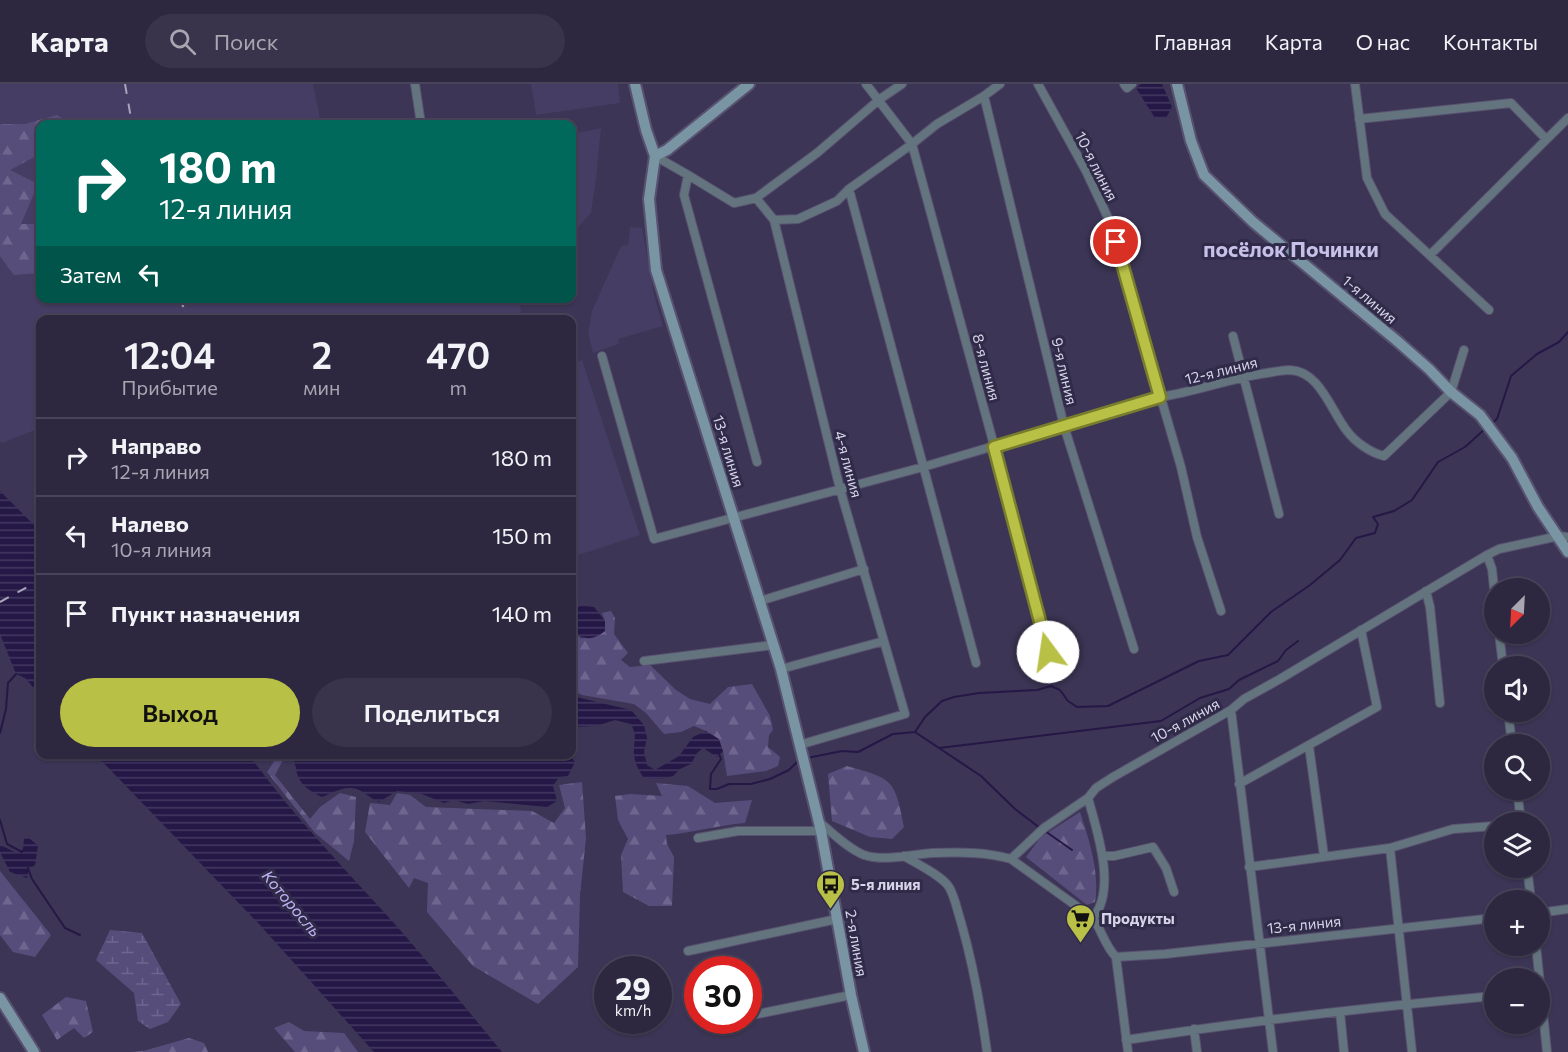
<!DOCTYPE html>
<html lang="ru">
<head>
<meta charset="utf-8">
<style>
	body { margin:0; font-family:Commissioner,sans-serif; background:#39344b; color:#f1f3f6; height:100vh; display:flex; flex-direction:column; font-size:22px; white-space:nowrap }
	* { box-sizing:border-box; margin:0 }
	p { font-size:20px; color:#a7a6b1 }
	.icon { flex:none; width:33px; height:33px; fill:none; stroke:currentColor; stroke-width:2; stroke-linecap:round; stroke-linejoin:round }
	.map { position:relative; flex:1; overflow:hidden }
	.drawer { position:absolute; left:36px; top:231px; width:540px; height:444px; display:flex; flex-direction:column; background:#2d2840; border-radius:12px; box-shadow:0 2px 4px #0004,0 0 0 2px #484459 }
	.drawer>* { flex:none }
	.top-card { position:absolute; left:36px; top:36px; width:540px; height:183px; border-radius:12px; box-shadow:0 2px 4px #0004,0 0 0 2px #484459; background:#00695c; color:#fff; overflow:hidden }
	.needle { width:39px; rotate:204deg }
	.controls { position:absolute; left:1484px; top:494px; display:grid; gap:12px }
	.controls a { display:grid; place-items:center; width:66px; height:66px; border-radius:50%; background:#2d2840; box-shadow:0 2px 4px #0004,0 0 0 2px #484459; font-size:30px }
	.speed { position:absolute; left:594px; top:872px; display:flex; gap:12px; font-size:30px; font-weight:700; text-align:center }
	.speed>* { display:grid; place-content:center; width:78px; height:78px; border-radius:50%; background:#2d2840; box-shadow:0 2px 4px #0004,0 0 0 2px #484459; line-height:1 }
	.speed small { font-size:15px; font-weight:400 }
	.speed .limit { border:9px solid #d22; background:#fff; color:#111 }
	.pin { position:absolute; display:grid; place-items:center; width:51px; height:51px; color:#fff; margin:-26px; border:3px solid #fff; border-radius:50%; box-shadow:0 2px 6px #0007 }
	.me { position:absolute; width:66px; margin:-33px; rotate:346deg; stroke-linejoin:round; filter:drop-shadow(0 0 4px #0008) }
	.turn { display:flex; align-items:center; gap:21px; height:126px; padding:0 24px; font-size:27px }
	.turn .icon { width:78px; height:78px; stroke-width:2.5 }
	.turn b { display:block; font-size:42px; line-height:51px }
	.then { display:flex; align-items:center; height:57px; padding:0 24px; background:#0003; gap:12px; font-size:22px }
	.eta { display:flex; justify-content:space-evenly; align-items:center; height:102px; text-align:center }
	.eta b { font-size:36px; font-weight:600; line-height:42px }
	.primary-button { display:flex; gap:12px; margin-top:auto; padding:12px 24px }
	.primary-button a { flex:1; height:69px; border-radius:36px; background:#b9c046; color:#111; font-size:24px; font-weight:600; line-height:69px; text-align:center }
	.primary-button a+a { background:#39344b; color:#f1f3f6 }
	ul { padding:0; list-style:none }
	li { display:flex; align-items:center; gap:18px; height:78px; padding:0 24px; border-top:2px solid #484459 }
	li div { flex:1 }
	li b { display:block; font-size:22px }
	li em { font-style:normal }
	header { display:flex; align-items:center; gap:36px; box-sizing:border-box; height:84px; padding:0 30px; background:#2d2840; border-bottom:2px solid #484459 }
	header strong { font-size:28px }
	nav { display:flex; gap:33px; margin-inline-start:auto; font-size:21px }
	.search { width:420px; height:54px; background:#39344b; display:flex; align-items:center; gap:15px; box-sizing:border-box; padding:0 21px; border-radius:33px; color:#a7a6b1; font-size:22px }
	.map>svg:first-child { display:block }
	.built { fill:#453d63 }
	.forest { fill:url(#forest-firs) }
	.wetland { fill:url(#wetland-marsh) }
	.water { fill:url(#water-rules) }
	.lines { fill:none; stroke-linecap:round; stroke-linejoin:round }
	.stream { stroke:#251847; stroke-width:2 }
	.street-casing { stroke:#585270; stroke-width:10 }
	.secondary-casing { stroke:#585270; stroke-width:14 }
	.street { stroke:#64747e; stroke-width:8 }
	.secondary { stroke:#7994a3; stroke-width:10 }
	.rail { stroke:#a9a5bd; stroke-width:2; stroke-dasharray:10 10; stroke-linecap:butt }
	.route-casing { stroke:#787d2e; stroke-width:15 }
	.route { stroke:#b9c046; stroke-width:10 }
	.labels { text-anchor:middle; dominant-baseline:central; stroke-width:6; stroke-linejoin:round; paint-order:stroke }
	.street-label { font-size:15px; fill:#d7d4e9; stroke:#312b4a }
	.poi-label { font-size:15px; font-weight:bold; fill:#d7d4e9; stroke:#312b4a; text-anchor:start }
	.water-label { font-size:16px; font-style:italic; fill:#c0b4f5; stroke:#312b4a }
	.district-label { font-size:21px; font-weight:bold; fill:#c7c1e9; stroke:#312b4a }
</style>
</head>
<body>
<header>
<strong>Карта</strong>
<div class="search"><svg class="icon" aria-label="search" viewBox="0 0 24 24"><circle cx="10" cy="10" r="6"/><path d="M15 15l6 6"/></svg>Поиск</div>
<nav><a>Главная</a><a>Карта</a><a>О нас</a><a>Контакты</a></nav>
</header>
<div class="map">
<svg width="1568" height="968" viewBox="0 0 1568 968">
	<defs>
		<pattern id="forest-firs" width="22" height="20" patternUnits="userSpaceOnUse" patternTransform="scale(1.5)"><rect width="22" height="20" fill="#574d7b"/><path d="M5 1l3.5 6h-7zM16 11l3.5 6h-7z" fill="#6e668e"/></pattern>
		<pattern id="wetland-marsh" width="20" height="14" patternUnits="userSpaceOnUse" patternTransform="scale(1.5)"><rect width="20" height="14" fill="#574d7b"/><path d="M1 5h8M5 5V1M11 12h8M15 12V8" fill="none" stroke="#6e668e"/></pattern>
		<pattern id="water-rules" width="6" height="5" patternUnits="userSpaceOnUse" patternTransform="scale(1.5)"><rect width="6" height="5" fill="#251847"/><path d="M0 2.5h6" fill="none" stroke="#443962"/></pattern>
	</defs>
	<rect width="100%" height="100%" fill="#3c3555"/>
	<path class="built" d="M0,0h313l8,40h-281v174h479l3,21 -482,1v108l-38,15 -2,-2z
		M531,0h87l2,19 -84,12z
		M601,44l-5,51 -5,34 -19,21v-100z
		M630,143l12,1 12,67 9,31 -45,13 1,5 -26,9 -5,-21 4,-21 29,-65 7,-1z
		M582,276l58,175 -68,22v-193z"/>
	<path class="forest" d="M57,31l15,9h-32v30l-30,16 28,14 -17,40h19v49l-26,2 -14,-19v-132h25z
		M611,527l4,7 -1,16 14,19 -7,7 9,7 20,-2 26,25 14,9 20,5 18,-17 24,-3 18,32 3,14 -4,5 -1,12 12,10 -2,9 -12,5 -39,5 -4,-25 -17,-20 -12,-5 -13,6 -17,2 -18,-21 -12,-9 -52,-9 -10,-5v-59l10,8 23,-18 -3,-8z
		M277,673l6,3 -8,15 35,44 10,-12 20,-14 16,4 -2,44 -5,20 -34,-28 -48,-61z
		M847,682c46,13 48,13 57,61l-12,12 -22,-2 -38,-16 -4,-47z
		M582,698l4,56 -6,57 -2,72 -40,37 -65,-38 -46,-54 1,-29 -14,-5 -5,10 -44,-56 5,-29 20,2 7,-12 13,2 16,12 106,4 22,12 11,-15 -6,-23z
		M656,699l32,3 27,17 37,-3 -7,23c-27,2 -52,10 -79,12l1,9 7,13 -2,49h-23l-26,-14 -2,-37 7,-16 -10,-19 -3,-24 15,-2 32,2z
		M1080,728c9,28 20,60 15,90l-8,3 -61,-48 15,-20z
		M0,787l51,64 -16,22 -22,-5 -13,-17z
		M66,913l20,4 7,31 -9,6 -10,-10 -17,12 -15,-25z
		M289,938l15,9 40,2 14,19h-63l-21,-24z
		M189,954l15,5 4,9h-78l13,-1z"/>
	<path class="wetland" d="M110,846l32,3 39,71 -13,18 -18,7 -12,-8 -4,-28 -38,-33z"/>
	<path class="water" d="M1141,0h21l10,23 -6,11h-11l-19,-30z
		M0,407l40,40v164l-15,-17 -9,-4 -16,-40z
		M581,521l13,2 11,14v10c-13,10 -21,9 -33,0v-19z
		M572,612l59,14 13,15 3,13 -3,14 3,13 8,5 24,-14 14,-19 13,-6 13,8 4,12 -6,6 -14,-9 -6,5 -6,11 -11,5 -7,7 -12,3 -17,-1c-5,-7 -9,-14 -10,-23 -1,-14 4,-17 -3,-31l-16,-4 -19,6 -24,1z
		M96,671h155l1,4c43,59 93,110 141,163 37,42 73,86 109,130h-128l-115,-128z
		M570,671l5,7 -7,14 -9,1 -6,9 4,15 -10,6 -62,-6 -17,3 -14,-4 -10,3 -22,-9 -25,-3 -18,11c-8,-3 -13,-9 -20,-12 -13,-6 -26,3 -37,7 -14,-7 -24,-13 -26,-29 -2,-6 -1,-9 -6,-13z
		M28,753l10,9 -3,19 -6,4 -2,9 -17,-6 -10,-20v-7l17,8 6,-4 1,-10z"/>
	<g class="lines">
		<path class="stream" d="M1491,340l6,-5 14,-43 26,-22 22,-12 9,-10
			M915,648l66,44 34,33 25,19
			M0,649l6,-24 2,-26 8,-9
			M939,664l222,-27 39,-23 29,-9 10,-9 39,-19 8,-11 12,-9
			M719,670l2,5 -10,15 -1,15h7l12,-5h22l19,-5 19,-9 10,-10
			M807,674l35,-7 16,1 35,-18 22,-2 10,-15 17,-16 12,-4 25,-4 58,-3 14,-4 9,4 8,11 9,6 31,-1 91,-45 29,-6 43,-43 39,-27 30,-25 16,-22 19,-5 3,-9 -5,-7 21,-6 18,-11 26,-38 27,-15 21,-19
			M0,736l7,24 15,8
			M1045,747l27,19
			M28,784l4,11 33,49 15,7"/>
		<defs>
			<path id="street" d="M415,0l6,40
				M866,0l46,60 111,408 30,120
				M1038,0l48,87 24,51 71,245 16,70 24,74
				M1124,0l3,4 5,-4
				M1355,0l12,94 18,36 104,96
				M984,12l80,330 70,223
				M1359,35l152,-16 35,36
				M655,72l33,19 -4,20 73,267
				M688,91l46,28 22,-5 18,22 24,-1 39,-18 12,-12 63,-45 25,-20 47,-28 16,-12
				M849,105l127,474
				M756,114l61,-45 63,-54 22,-15
				M774,136l66,269 65,225 -106,31
				M1430,171l138,-137
				M1233,252l46,178
				M602,272l52,183 269,-72 237,-70c36,-5 70,-19 107,-24 7,-1 15,-3 23,-3 30,1 41,41 57,61 8,11 24,22 37,25l67,-64 13,-42
				M1487,471l5,14 2,19
				M1426,507l4,16 10,96
				M760,517l104,-32
				M1499,549l4,33
				M644,577l129,-16
				M781,585l103,-28
				M1231,626l42,342
				M1508,627l4,33
				M1309,662l15,110
				M1239,700l138,-77 -16,-77
				M1517,705l4,33
				M1088,714c9,33 29,91 5,120
				M819,738c14,11 28,26 45,33 21,7 48,-1 69,-2 27,-1 53,-1 78,6l33,-31 44,-30 8,-10 17,-11 118,-67 13,-11 36,-20 207,-124 12,-6 60,-13 9,1
				M698,754l40,-7h83
				M1390,764l22,204
				M904,772c13,8 37,19 45,31 6,10 8,23 12,35 12,42 20,86 26,130
				M1104,772h10l39,-9 13,21 8,24
				M1011,775l82,59c9,13 12,28 23,39l12,95
				M1249,783l141,-19 63,-19 41,-3
				M1527,783l4,33
				M1539,829l29,-4
				M1536,861l11,107
				M688,867l149,-32
				M1116,873l49,-3 329,-36
				M1340,928l4,40
				M748,932l103,-21
				M704,941l26,-5
				M1194,945l3,23
				M1126,956c122,-19 245,-33 368,-44"/>
			<path id="secondary" d="M635,0l11,46 9,26 -6,43 7,71 125,399 40,162 30,164 13,57
				M1177,0l14,57 13,34 49,47 143,118 33,29 22,23 29,23 32,43 26,49 30,45
				M655,72l12,-6 82,-66
				M0,914l34,54"/>
		</defs>
		<use href="#street" class="street-casing"/>
		<use href="#secondary" class="secondary-casing"/>
		<use href="#street" class="street"/>
		<use href="#secondary" class="secondary"/>
		<path class="rail" d="M125,0l7,40
			M179,214l11,22
			M0,518l40,-22"/>
	</g>
	<g class="lines">
		<defs>
			<path id="route" d="M1048,568l-54,-205 166,-50 -44,-155"/>
		</defs>
		<use href="#route" class="route-casing"/>
		<use href="#route" class="route"/>
	</g>
	<defs>
		<symbol id="bus-pin" viewBox="-11 -11 22 30"><path d="M0 17L-7.5 6A9.5 9.5 0 1 1 7.5 6Z" fill="#b9c046" stroke="#312b4a"/><path d="M-5-6H5V4H4V6H2V4H-2V6H-4V4H-5ZM-3.5-4V0h7V-4ZM-3.5 1.2v1.5H-2V1.2ZM2 1.2v1.5H3.5V1.2Z" fill="#111"/></symbol>
		<symbol id="supermarket-pin" viewBox="-11 -11 22 30"><path d="M0 17L-7.5 6A9.5 9.5 0 1 1 7.5 6Z" fill="#b9c046" stroke="#312b4a"/><path d="M-6-5.5h2.5l.6 2H6L4.5 2H-2.5L-4.4-4H-6ZM-1.5 3.2a1.3 1.3 0 1 0 .1 0ZM3 3.2a1.3 1.3 0 1 0 .1 0Z" fill="#111"/></symbol>
	</defs>
	<g fill-rule="evenodd">
		<use href="#bus-pin" x="814" y="784" width="33" height="45"/>
		<use href="#supermarket-pin" x="1064" y="818" width="33" height="45"/>
	</g>
	<g class="labels">
		<g class="street-label">
			<text transform="translate(1097 82) rotate(63)">10-я линия</text>
			<text transform="translate(1370 215) rotate(40)">1-я линия</text>
			<text transform="translate(987 283) rotate(75)">8-я линия</text>
			<text transform="translate(1221 286) rotate(-14)">12-я линия</text>
			<text transform="translate(1065 287) rotate(77)">9-я линия</text>
			<text transform="translate(729 367) rotate(73)">13-я линия</text>
			<text transform="translate(849 380) rotate(75)">4-я линия</text>
			<text transform="translate(1185 636) rotate(-29)">10-я линия</text>
			<text transform="translate(1304 840) rotate(-6)">13-я линия</text>
			<text transform="translate(857 859) rotate(80)">2-я линия</text>
		</g>
		<g class="poi-label">
			<text x="851" y="800">5-я линия</text>
			<text x="1101" y="834">Продукты</text>
		</g>
		<g class="water-label">
			<text transform="translate(292 819) rotate(50)">Которосль</text>
		</g>
		<g class="district-label">
			<text x="1291" y="164">посёлок Починки</text>
		</g>
	</g>
</svg>
<div class="controls">
<a><svg class="needle" viewBox="-14 -14 28 28"><path d="M0-13l5 13h-10z" fill="#e53935"/><path d="M0 13l5-13h-10z" fill="#a7a6b1"/></svg></a>
<a><svg class="icon" aria-label="sound" viewBox="0 0 24 24"><path d="M4 9h4l5-4v14l-5-4H4zM17 9q2 3 0 6"/></svg></a>
<a><svg class="icon" aria-label="search" viewBox="0 0 24 24"><circle cx="10" cy="10" r="6"/><path d="M15 15l6 6"/></svg></a>
<a><svg class="icon" aria-label="layers" viewBox="0 0 24 24"><path d="M12 4l9 5-9 5-9-5zM3 14l9 5 9-5"/></svg></a>
<a>+</a>
<a>−</a>
</div>
<div class="speed"><div>29<small>km/h</small></div><div class="limit">30</div></div>
<div class="pin" style="left:1116px;top:158px;background:#d93025"><svg class="icon" aria-label="arrive" viewBox="0 0 24 24"><path d="M6 21V4h12l-3 4 3 4H6"/></svg></div>
<svg class="me" style="left:1048px;top:568px" viewBox="-20 -20 40 40"><circle r="19" fill="#fff"/><path d="M0-13L10 11 0 6-10 11z" fill="#b9c046"/></svg>
<div class="top-card">
<div class="turn"><svg class="icon" aria-label="right" viewBox="0 0 24 24"><path d="M7 20v-9h11M14 6l5 5-5 5"/></svg><div><b>180 m</b>12-я линия</div></div>
<div class="then">Затем<svg class="icon" aria-label="left" viewBox="0 0 24 24"><path d="M17 20v-9H6M10 6l-5 5 5 5"/></svg></div>
</div>
<section class="drawer">
<div class="eta">
<div><b>12:04</b><p>Прибытие</p></div>
<div><b>2</b><p>мин</p></div>
<div><b>470</b><p>m</p></div>
</div>
<ul>
<li><svg class="icon" aria-label="right" viewBox="0 0 24 24"><path d="M7 20v-9h11M14 6l5 5-5 5"/></svg><div><b>Направо</b><p>12-я линия</p></div><em>180 m</em></li>
<li><svg class="icon" aria-label="left" viewBox="0 0 24 24"><path d="M17 20v-9H6M10 6l-5 5 5 5"/></svg><div><b>Налево</b><p>10-я линия</p></div><em>150 m</em></li>
<li><svg class="icon" aria-label="arrive" viewBox="0 0 24 24"><path d="M6 21V4h12l-3 4 3 4H6"/></svg><div><b>Пункт назначения</b></div><em>140 m</em></li>
</ul>
<div class="primary-button"><a>Выход</a><a>Поделиться</a></div>
</section>
</div>
</body>
</html>
